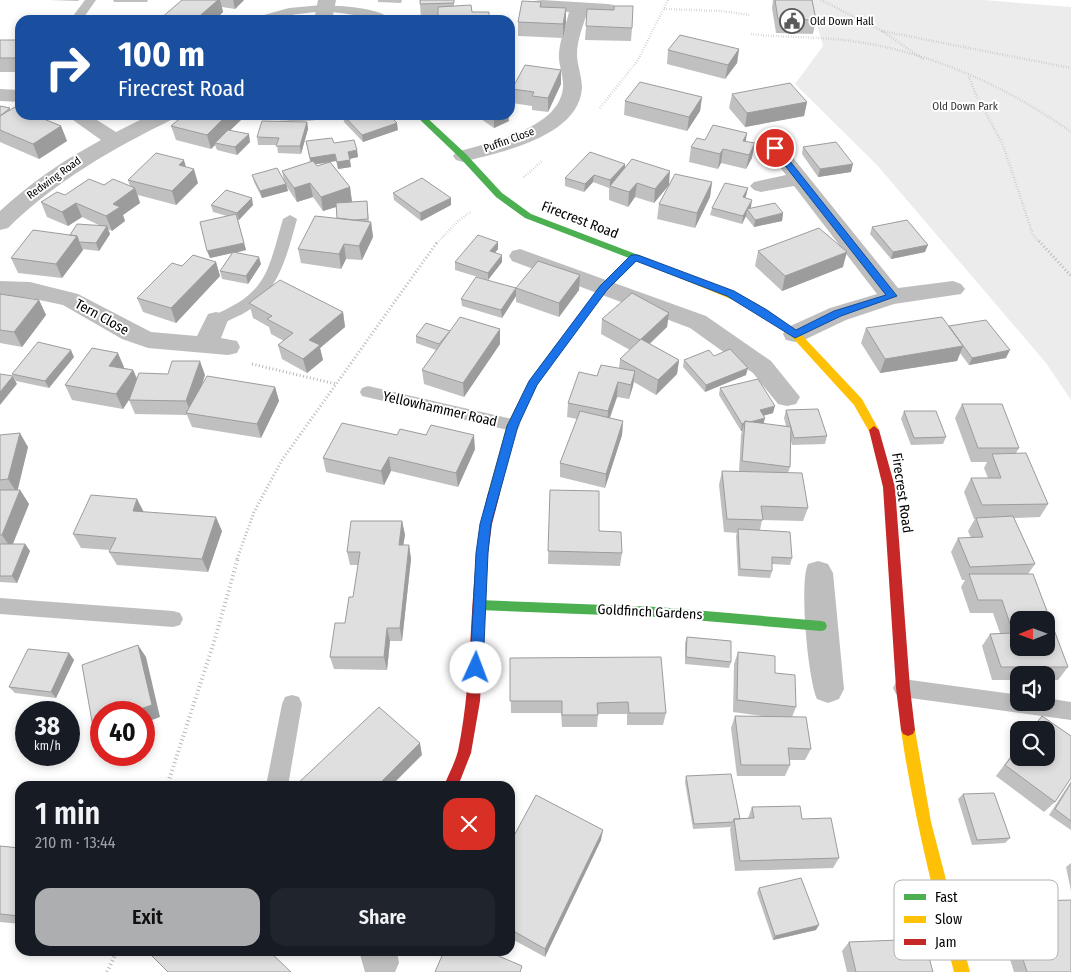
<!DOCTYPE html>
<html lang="en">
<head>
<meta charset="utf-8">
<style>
	body { margin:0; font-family:"Fira Sans Condensed",sans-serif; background:#20242c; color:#f1f3f6; height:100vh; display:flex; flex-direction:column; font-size:19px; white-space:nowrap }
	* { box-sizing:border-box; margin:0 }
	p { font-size:16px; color:#9ea1a6 }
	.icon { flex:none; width:28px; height:28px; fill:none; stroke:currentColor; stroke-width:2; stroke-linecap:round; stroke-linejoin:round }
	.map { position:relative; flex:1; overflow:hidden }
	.details { position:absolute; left:15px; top:781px; width:500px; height:175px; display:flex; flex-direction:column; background:#171b24; border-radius:15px; box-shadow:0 2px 8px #0003 }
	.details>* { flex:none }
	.guide { position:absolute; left:15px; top:15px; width:500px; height:105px; border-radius:15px; box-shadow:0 2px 8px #0003; background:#1a4fa0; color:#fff; overflow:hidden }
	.needle { width:32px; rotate:269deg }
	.controls { position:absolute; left:1010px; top:611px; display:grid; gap:10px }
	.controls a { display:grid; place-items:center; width:45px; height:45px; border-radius:10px; background:#171b24; box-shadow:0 2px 8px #0003; font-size:25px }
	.speed { position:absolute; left:15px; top:701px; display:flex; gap:10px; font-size:25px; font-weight:700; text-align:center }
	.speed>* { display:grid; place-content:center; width:65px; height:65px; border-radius:50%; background:#171b24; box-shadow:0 2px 8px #0003; line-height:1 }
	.speed small { font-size:12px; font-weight:400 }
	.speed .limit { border:8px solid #d22; background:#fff; color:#111 }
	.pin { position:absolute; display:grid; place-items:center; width:42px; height:42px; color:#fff; margin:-21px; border:2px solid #fff; border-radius:50%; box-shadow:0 1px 5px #0007 }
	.me { position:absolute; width:55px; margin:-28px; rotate:2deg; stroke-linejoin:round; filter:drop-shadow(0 0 4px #0008) }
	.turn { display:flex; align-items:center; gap:18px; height:105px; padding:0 20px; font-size:22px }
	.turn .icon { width:65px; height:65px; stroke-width:2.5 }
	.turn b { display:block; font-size:35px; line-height:42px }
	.round { display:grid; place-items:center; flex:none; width:52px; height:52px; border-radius:15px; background:#20242c }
	.overview { display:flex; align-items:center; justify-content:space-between; height:85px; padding:0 20px }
	h1 { font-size:30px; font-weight:600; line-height:38px }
	.primary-button { display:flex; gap:10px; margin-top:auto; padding:10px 20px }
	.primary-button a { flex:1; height:58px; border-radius:15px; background:#adaeaf; color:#111; font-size:20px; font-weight:600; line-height:58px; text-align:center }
	.primary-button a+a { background:#20242c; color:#f1f3f6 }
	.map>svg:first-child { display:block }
	.green { fill:#ececec }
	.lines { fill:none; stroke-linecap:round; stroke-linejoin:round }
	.path-far2 { stroke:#b9b9b9; stroke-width:2.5; stroke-dasharray:0.5 2; stroke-linecap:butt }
	.path-far1 { stroke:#b9b9b9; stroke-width:3; stroke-dasharray:1 2.5; stroke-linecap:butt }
	.path { stroke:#b9b9b9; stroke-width:4; stroke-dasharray:1 3; stroke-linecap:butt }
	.lane { fill:#bebebe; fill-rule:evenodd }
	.street { fill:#bebebe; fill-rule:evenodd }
	.fast { fill:#4caf50; fill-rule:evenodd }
	.slow { fill:#ffc107; fill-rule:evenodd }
	.jam { fill:#c62828; fill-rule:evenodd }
	.wall { fill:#c0c0c0; fill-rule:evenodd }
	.shaded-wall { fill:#9c9c9c }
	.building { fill:#dfdfdf; stroke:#9c9c9c; fill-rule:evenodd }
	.route { fill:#1a73e8; stroke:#114b97 }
	.labels { text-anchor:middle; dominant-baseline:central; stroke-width:4; stroke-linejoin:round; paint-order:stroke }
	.far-poi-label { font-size:11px; fill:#000; stroke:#fff; text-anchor:start }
	.far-park-label { font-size:11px; fill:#333; stroke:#fff }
	.far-street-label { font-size:11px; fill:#000; stroke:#fff }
	.street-label { font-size:14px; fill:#000; stroke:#fff }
	.key { fill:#fff; stroke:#b2b2b2; stroke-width:1 }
	.key-label { font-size:14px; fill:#000 }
</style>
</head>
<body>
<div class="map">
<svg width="1071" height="972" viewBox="0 0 1071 972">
	<rect width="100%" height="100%" fill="#fff"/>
	<path class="green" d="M810,0h173l88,7v393l-25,-37 -169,-198 -82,-81 28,-38z"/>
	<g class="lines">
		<path class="path-far2" d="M821,0l61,31 41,28
			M664,9l57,2 30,4
			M882,31l189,37
			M751,34c35,4 71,2 107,8 75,11 151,46 213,90
			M969,77l7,18 27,50 30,90 7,8
			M600,108l38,-48 30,-60
			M524,177l18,-16
			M437,243l21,-22 14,-10"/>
		<path class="path-far1" d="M1039,241l32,35
			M252,364l84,20
			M237,559l17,-47 28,-52 156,-219"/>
		<path class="path" d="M167,786l47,-144 24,-84
			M107,972l10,-21"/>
		<path class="lane" d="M85,0h11l-14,20h-12z
			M322,5c18,1 57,2 70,15 -24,0 -46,-9 -70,-8 -24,0 -47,8 -71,8l2,-2 36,-10z
			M262,115h70c-7,8 -63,8 -70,0z
			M290,215l7,4c-11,40 -20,80 -61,98 -8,4 -16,9 -25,7l-3,-4 3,-4c56,-23 56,-42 72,-97z
			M368,386l144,33 6,2 2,4 -2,4 -6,2 -150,-35 -2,-4 2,-4z
			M0,598l173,13 7,2 3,6 -3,6 -7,2 -173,-13z
			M903,679l116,16v7h27v-4l25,4v18l-168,-23 -7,-3 -3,-6 3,-6z
			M292,695l7,2 3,7 -14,82h-22l16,-82 3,-7z"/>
		<path class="street" d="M318,0h18l-4,20h-18z
			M542,0l66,4 6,1 3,4 -3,4h-27c-4,13 -10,27 -10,41 0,11 5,22 5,34 -3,47 -76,63 -112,72l-7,2 -7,-2 -3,-4 3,-4c32,-9 103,-23 107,-64 1,-12 -5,-23 -4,-35 1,-14 7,-28 10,-41l-35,-3 -3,-4 3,-4z
			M0,89l20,1v12l-20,-1z
			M66,115h23l27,17 34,-17h26l-3,4c-61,30 -117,62 -165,109l-8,2v-19c30,-28 64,-51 101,-71z
			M775,142l7,2 116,144 55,-7 8,3 4,5 -4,5 -67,10 -48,16 -42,20 -9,2 -9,-2 -3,-6 3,-6 44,-20 47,-14 -83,-108 -33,6 -7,-2 -4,-4 4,-4 32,-7 -21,-27 3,-4z
			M520,249l186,67 65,45 29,36 -4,7 -9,2 -9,-2 -25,-31 -63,-45 -178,-67 -3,-5 3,-5z
			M0,281l30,1 48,12 73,38 46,4 11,-22 8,-2 8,2 4,6 -7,18 16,3 3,6 -3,6 -9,2 -80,-7 -26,-9 -59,-34 -33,-7 -30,-1z
			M818,561l10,3 5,9 11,116 -5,10 -11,4 -11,-4c-9,-20 -18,-116 -9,-135z
			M359,951h38l2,12 -4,9h-30z"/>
		<path class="fast" d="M415,115h9l42,39 36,39 29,21 123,47 2,2 -5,3 -14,-5 -30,29 -15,19h-6l-2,-2 2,-2 15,-19 28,-28 -104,-40 -29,-21 -36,-39z
			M479,600l179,7 163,14 4,1 2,4 -2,4 -4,1 -163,-14 -179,-7 -4,-1 -2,-4 2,-4z"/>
		<path class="slow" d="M651,260l105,43 43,29 63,67 17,31 -1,3h-8l-16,-28 -63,-69 -41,-29 -102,-42v-4z
			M589,304l5,3 -2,2 -55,76 -20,40 -17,68 -2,3h-8l-2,-3 19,-68 21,-42 58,-78z
			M908,724l5,2 2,4 16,92 39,150h-16c-21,-80 -41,-160 -53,-242l2,-4z"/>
		<path class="jam" d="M874,426l5,4 16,57 15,201 5,42 -2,4 -5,2 -5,-2 -2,-4 -5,-42 -13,-201 -14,-57z
			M494,489l4,1 2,3 -8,31 -4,29 -8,148 -9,52 -13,33h-14c4,-11 11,-23 14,-35 18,-85 8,-174 30,-258l2,-3z"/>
	</g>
	<path class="wall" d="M50,0h29l-1,1z
		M113,0h35l-1,2h-33z
		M182,0h62l-9,9 -13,-2 1,5 -8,8h-55v-1z
		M378,0h24l-1,3 -23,-1z
		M454,0v6l18,6 -34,5 -17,1 -1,-14z
		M773,0h39l4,20 -3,14 -37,-1 -4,-25z
		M541,2v5l25,1v14l-3,16 -45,-2v-14z
		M586,26l46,2 -1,13 -46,-1z
		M0,40h20v32h-20z
		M739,49l-2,14 -12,16 -58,-15 1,-14z
		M561,70v14l-13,28 -16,-2v-4l-20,-3v-14z
		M732,94l75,8 -3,14 -59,11 -16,-19z
		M702,97l-2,14 -13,20 -63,-16 1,-14z
		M0,106l10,2v2l51,16 6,15 -28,18 -39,-17z
		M184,115h57l1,4 -12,11 20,12 -13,13 -20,-5 -2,-5 -4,4 -35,-9 -5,-14z
		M343,115l55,15 -35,12 -19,-20z
		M478,115h30l1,6 -15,7 -16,-11z
		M307,122l1,7 -7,25 -23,-1 -1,-8h-19l-1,-8z
		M705,140l41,1 6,17 -6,11 -25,-6 -3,6 -29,-7 2,-15z
		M306,141l28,2 23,7 1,7 -9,2 2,8 -13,2 -2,-8 -6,1 20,25 2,15h-1l16,-1 2,21h2l2,15 -11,23 -16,-1 -5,10 -40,-6 -3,-14 39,-31 -1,-11 -13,4 -10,-14 -16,5 -10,-15 1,4 -26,7 -8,-16 -2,-7 32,6 -2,-10 28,-9zM327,163l-10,3 -1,-2z
		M803,147l48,25 -33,5 -16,-23z
		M186,167l12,16 -22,22 -38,-10 2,8 -17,12 2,6 -13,10 -4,-2 2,5 -11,17 -17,-2 1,1 -21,28 -44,-5 -7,-15 59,-23 31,-9 -19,-9 -14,9 -21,-9 -6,-15 63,-17 26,1 -2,-6z
		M625,168l44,17 -15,18 -19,-6 -7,10 -19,-7v-12l-16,-6 -9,10 -19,-6v-8z
		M712,182l-2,15 -15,31 -38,-9 2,-15z
		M748,188l-3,10 6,9 -1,2 33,4 -1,8 -28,6 -8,-10v-1l-4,8 -32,-9 2,-7z
		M393,193l58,12 -30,16 -27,-21z
		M211,205h42l-14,15h-1l8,30 -10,3 25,11 -13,20 -26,-5 -2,-8 12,-18 -22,5 17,-42 -14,-4z
		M872,227l53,25 -34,7 -21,-25z
		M498,249l-3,4 7,9 -14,18 -33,-10v-8z
		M758,251l85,16 -61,24 -27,-25z
		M216,262l4,14 -44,47 -33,-11 -6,-14z
		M580,275l-1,15 -20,27 -43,-15v-14z
		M0,294l39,6 7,15 -24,32 -22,-4z
		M516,296l-14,22 -40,-12 -1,-7z
		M249,303l94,9 2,15 -25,21 3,12 -16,13 -25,-14 -4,-14 6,-4 -13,-7 -2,-7 -16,-9z
		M669,313l-2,14 -17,17 29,16 -2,14 -21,21 -22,-13 -5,17 -12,-2 -7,21 13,3 -1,14 -17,53 -45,-11v-14l17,-44 -10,-2 1,-14 29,-27 22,-8 1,-9 10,-9 -29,-16 1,-15z
		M949,326l57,32 -37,7 -9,-12 -3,8 -77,12 -19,-30 5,-15z
		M450,331l50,13 -36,53 -40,-13 -2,-14 14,-20 -20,-7v-7z
		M714,356l32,19 -41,17 -22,-25 1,-7z
		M74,357l-25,31 -33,-7 -4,-7z
		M124,367v1l9,2 4,8 68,-3 -4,12h74l4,14 -18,37 -69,-11 -5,-12 -52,-1 -6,-14 -6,9 -51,-9 -7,-15z
		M720,388l53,25 -10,3v8l23,2 -2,-8 2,-8 41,26 -2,8 -33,1 -1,-4 -1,26 -2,6 20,35 -5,13 -41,-1 -2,10 32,28 -2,7 -18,-1v7l-2,7 -32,-2 -2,-40 1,-3 -13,-1 -5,-47 3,-14 17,1 2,-37 1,-4h-1l-22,-36z
		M962,404l57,44 -3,5 32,51 -8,13 -26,1 21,46 -7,10 40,93 -10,13h-12v-5h-27v5h-27l-10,-34 8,-12 10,-1 -7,-20h-23l-9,-26 4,-7h-3l-11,-28 7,-14h13l-3,-7 7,-12h-1l-10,-27 7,-14h17l-4,-10 3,-6h-16l-16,-44z
		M904,411l42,26 -3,7 -32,1 -10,-26z
		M0,435l28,12 -11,43h3l9,14 -16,40h12l5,7 -13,32 -17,-1z
		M397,435l78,14 -17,38 -67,-16 -7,14 -58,-13 -3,-14z
		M550,490l49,41 23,22 -2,13 -72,-2z
		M137,499l7,13 78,19 -14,41 -91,-7 -8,-13 1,-2 -29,-2 -8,-14z
		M402,521l3,14 -2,10h6l2,14 -9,82h-12l-3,29 -53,-1 -4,-12 15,-34 8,-26 5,-32h-8l-3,-13z
		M687,637l44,25 -2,6 -44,-4v-21z
		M738,652l37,21 21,34 -4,10 19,32 -6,11h-16l1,5 -5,11h-48l-6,-48 4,-12 35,1 -37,-5 1,-48z
		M69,653l5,7 -18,38 -41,-5 -6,-6z
		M510,658l156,55 -3,12h-36v-11h-29l-1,13h-35l-1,-14h-50z
		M1042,716l29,20v42l-16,24 -11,10 -48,-36 23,-31v13h27v-28h-16z
		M686,776l54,43 8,-1 4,-11 50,12 37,39 -6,10 -98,3 -5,-42 1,-2 -38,2 -8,-47z
		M1071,781v49l-22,-15z
		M963,794l47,44 -5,5 -33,2 -14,-46z
		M601,840l-56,117 -35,-19v-95z
		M0,846l20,2v76l-20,-2z
		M1071,863v28l-5,-24z
		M759,888l57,42 -43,10 -16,-47z
		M1005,902l66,70h-57l-19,-60z
		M849,942l84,30h-86l-5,-21z"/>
	<path class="shaded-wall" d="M218,0h2l3,12 -8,8h-20z
		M233,0h11l-9,9z
		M566,8v14l-3,16v-14z
		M739,49l-2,14 -12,16 3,-14z
		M20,53v13l-3,-8z
		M561,70v14l-13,28v-14z
		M702,97l-2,14 -13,20 2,-14z
		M807,102l-3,14 -59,11 2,-14z
		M227,115h14l1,4 -25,24h-2v2l-4,4 -4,-14z
		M505,115h3l1,6 -15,7v-8z
		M307,122l1,7 -7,25 -1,-8z
		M397,123l1,7 -35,12 -1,-7z
		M61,126l6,15 -28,18 -6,-15z
		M747,133l-2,14 -2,-6z
		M249,134l1,8 -13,13 -2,-8z
		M755,143l-3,15 -6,11 3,-14z
		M723,149l-2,14 -3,6 2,-15z
		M357,150l1,7 -9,2 -1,-7z
		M335,154l1,7 -25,4 -1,-7z
		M184,160l4,14 6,-5 4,14 -22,22 -4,-14 7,-26z
		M350,160l1,7 -13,2 -1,-7z
		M625,164v7l-15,15v-6z
		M853,164l-2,8 -33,5 2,-8z
		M670,171l-1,14 -15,18 1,-14z
		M594,175l-1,7 -9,10 1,-8z
		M712,182l-2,15 -15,31 2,-15z
		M310,183l3,14 -16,5 -3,-14z
		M637,183l-2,14 -7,10 1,-15z
		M286,184l2,7 -26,7 -2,-7z
		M350,187l2,15 -29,9 -2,-14z
		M135,188l5,15 -17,12 2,6 -13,10 -6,-15 7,-12z
		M748,188l-2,8 -4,8 1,-7z
		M252,198l1,7 -14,15 -2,-7z
		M451,198v7l-30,16 -1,-8z
		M752,200l-1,7 -3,4 -1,-2 -1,7 -4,8 1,-8z
		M367,201l2,25 2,-4 2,15 -11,23 -3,-14 10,-20z
		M76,203l6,14 -14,9 -6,-14z
		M783,213l-1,8 -28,6 1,-7z
		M107,226l3,8 -11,17 -3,-8z
		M77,236l6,14 -21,28 -6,-14z
		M498,242v7l-8,10v-8z
		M244,243l2,7 -36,8 -3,-7z
		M344,244l2,15 -5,10 -2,-15z
		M928,245l-3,7 -34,7 2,-7z
		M847,252l-4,15 -61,24 3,-15z
		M502,255v7l-14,18v-7z
		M259,257l2,7 -13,20 -2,-8z
		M216,262l4,14 -44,47 -5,-15z
		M580,275l-1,15 -20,27v-14z
		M516,288v8l-14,22 -1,-8z
		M39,300l7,15 -24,32 -8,-15z
		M343,312l2,15 -25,21 3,12 -16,13 -4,-14 6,-19z
		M669,313l-2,14 -29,27 2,-14z
		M500,329v15l-36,53 -1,-14z
		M963,346l-6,15 -77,12 5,-14z
		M71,350l3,7 -25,31 -4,-7z
		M1010,350l-4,8 -37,7 3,-7z
		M118,353l6,14 -8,13 -7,-14z
		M679,360l-2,14 -21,21 2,-15z
		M200,361l5,14 -13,40 -6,-14z
		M748,368l-2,7 -41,17 1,-7z
		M133,370l6,14 -16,25 -7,-15z
		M635,371l-2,15 -4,13 2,-14z
		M13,376l4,8 -17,21v-13z
		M618,382l-1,15 -10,28 1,-14z
		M275,387l4,14 -18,37 -4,-14z
		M775,406l-2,7 -15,4 2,-7z
		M765,418l-2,8 -19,-3z
		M623,421l-1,14 -17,53 1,-14z
		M742,424h2l-2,7h-1z
		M20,433l8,14 -11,46 -9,-14z
		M474,435l1,14 -17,38 -2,-14z
		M389,457l2,14 -7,14 -3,-14z
		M20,490l9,14 -18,44 -9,-13z
		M137,499l7,14 -11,-2z
		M216,517l6,14 -14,41 -6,-13z
		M402,521l3,14 -4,24 -2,-14z
		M25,544l5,7 -13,32 -5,-7z
		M409,545l2,14 -9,82 -2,-13z
		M387,628l3,13 -3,29 -3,-13z
		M138,645l8,12 14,60 -16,6v-11h-13z
		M69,653l5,7 -18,38 -5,-6z
		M101,724v14l-8,-11z
		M420,743l2,12 -31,31h-14z
		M603,830l-2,10 -56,117v-8z
		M819,925l-3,5 -43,10 2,-4z"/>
	<path class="building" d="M182,0h36l-23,20h-29l-6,-1z
		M420,0h34v3l-34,1z
		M775,0h37l4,20 -38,-1z
		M522,1l19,1 -1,5 26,1 -3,16 -45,-2z
		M471,5l1,7h17v8h-51v-13z
		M614,6h19l-1,22 -46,-2 1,-17 27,1z
		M680,35l59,14 -11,16 -60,-15z
		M0,40h20v13l-3,5h-17z
		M525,65l36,5 -13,28 -16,-2 2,-4 -22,-3z
		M640,82l62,15 -13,20 -64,-16z
		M790,83l17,19 -60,11 -15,-19z
		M0,106l10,2 -10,8z
		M15,107l5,2v6h14l27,11 -28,18 -33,-14v-14z
		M184,115h43l-20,20 -36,-9z
		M343,115h46l8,8 -35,12z
		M486,115h19l-11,5z
		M262,121l45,1 -7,24h-24l3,-8 -22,-1z
		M713,125l34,8 -4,8 12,2 -6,12 -26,-6 -3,5 -29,-7 6,-9 8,2z
		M228,130l21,4 -14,13 -20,-4z
		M332,138l2,5 20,-3 3,10 -9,2 2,8 -13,2 -2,-8 -25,4 -4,-17z
		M836,142l17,22 -33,5 -17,-22z
		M590,152l35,12 -15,16 -16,-5 -9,9 -20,-6z
		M156,153l28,7 -5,5 15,4 -22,22 -44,-11z
		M632,159l38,12 -15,18 -18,-6 -8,9 -19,-6z
		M313,161l4,5 13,-4 20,25 -29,10 -11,-14 -16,5 -12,-17z
		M277,168l9,16 -26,7 -8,-16z
		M675,174l37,8 -15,31 -38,-9z
		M422,178l29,20 -31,15 -27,-20z
		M89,179l15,6 9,-6 22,9 -22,16 7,3 -14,9 -30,-13 -14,9 -21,-10 16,-10 8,3z
		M725,183l23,5 -5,9 9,3 -9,16 -31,-8z
		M226,190l26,8 -15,15 -26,-8z
		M367,201l1,18 -14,1 -17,-2 -1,-15z
		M775,203l8,10 -28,7 -8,-11z
		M236,214l8,29 -37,8 -7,-29z
		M315,216l56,6 -12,24 -15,-2 -5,10 -41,-5z
		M907,220l21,25 -35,7 -21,-25z
		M77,224l30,2 -11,17 -17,-1 -2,-6 -7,-1z
		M819,228l28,24 -62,24 -27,-25z
		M33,230l44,6 -21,28 -45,-6z
		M478,235l20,7 -8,9 12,4 -14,18 -33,-11z
		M233,252l26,5 -13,19 -26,-5z
		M193,255l23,7 -45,46 -34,-10 35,-35 10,3z
		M538,261l42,14 -21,28 -43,-15z
		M476,277l40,11 -15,22 -40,-11z
		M280,280l63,32 -34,28 11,5 -17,14 -25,-14 15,-12 -26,-14 5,-3 -23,-13z
		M632,293l37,20 -29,27 -38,-21z
		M0,294l39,6 -25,32 -14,-2z
		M460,317l40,12 -37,54 -41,-13z
		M942,317l21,29 -78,13 -19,-31z
		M986,320l24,30 -38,8 -23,-32z
		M426,323l24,8 -11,13 -23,-8z
		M641,339l38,21 -21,20 -38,-21z
		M38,342l33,8 -26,31 -33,-7z
		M92,348l26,5 -9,13 24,4 -17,24 -51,-9z
		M730,349l18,19 -42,17 -22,-25 25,-10 5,6z
		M172,361h28l-14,40 -57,-1 10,-27 29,1z
		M601,365l34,6 -4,14 -13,-3 -10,29 -40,-8 11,-31 18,4z
		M0,374l13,2 -13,16z
		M207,376l68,11 -18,37 -71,-11z
		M758,379l17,27 -15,4 5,8 -15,4 -5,-1 -1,2 -2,1 -22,-36z
		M962,404h40l17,44h-41z
		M818,409l9,27 -33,2 -8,-28z
		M580,411l43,10 -17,53 -46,-11z
		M904,411h32l10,26 -32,1z
		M745,421l46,6 -1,40 -48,-6z
		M342,423l55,12 3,-6 26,6 5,-10 43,10 -18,38 -67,-16 -8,14 -58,-13z
		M20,433l-12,46 -8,1v-45z
		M1026,453l22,51 -66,1 -11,-27h30l-9,-24z
		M722,471l80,2 6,35 -47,-2 2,14 -36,-1z
		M0,490h20l-18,45h-2z
		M550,490l49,1v40l22,1 1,21 -74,-2z
		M91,495l46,4 -4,12 83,6 -14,42 -93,-7 7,-14 -43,-4z
		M1013,516l22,48 -65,3 -12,-29 25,-1 -7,-19z
		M351,521h51l-3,24h10l-9,83h-13l-3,29h-54l5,-34h10l4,-26h4l7,-45h-13z
		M738,529l52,3 2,26 -20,-1v14l-32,-2z
		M0,544h25l-13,32h-12z
		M969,574h64l35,93h-67l-11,-33 23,-1 -11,-33h-24zM1019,620h27v28h-27z
		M687,637l44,4v21l-45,-5z
		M138,645l14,60 -21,7h-30v12l-8,3 -11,-62z
		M28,649l41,4 -18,39 -42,-5z
		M738,652l37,4v17l20,2 1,32 -59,-7z
		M661,657l5,56h-37l-1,-11 -31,1 1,12h-36v-14h-52v-43z
		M379,707l41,36 -43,43h-82z
		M735,716l71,1 5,32 -23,-1 2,17h-49z
		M1042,716l29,20v42l-16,24 -50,-37 14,-18v11h27v-28h-15z
		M731,774l9,45h-6l-1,3 -39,2 -8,-48z
		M1071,783v38l-16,-12z
		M994,793l16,45 -33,2 -14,-46z
		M536,795l67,35 -58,119 -35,-20v-86z
		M800,806l2,13 29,-1 8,40 -99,3 -6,-42 20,-1 -2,-11z
		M0,846l20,2v68l-20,-2z
		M801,878l18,47 -44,11 -16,-48z
		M1071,900v72h-44l-22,-70z
		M924,939l9,33h-77l-7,-30z
		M151,951h118l22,21h-123l-19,-19z
		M444,951h43l35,15 -2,6h-85z"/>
	<path class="route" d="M775,145l3,1 119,150 -56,20 -46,22 -68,-42 -91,-35 -29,29 -70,95 -19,41 -27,98 -3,29 -5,115 -2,4h-9l-2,-4 6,-115 4,-29 27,-98 22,-45 71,-95 31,-31h7l96,36 33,19 29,20 38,-19 52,-16 -114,-146 -1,-1z"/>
	<defs>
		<symbol id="civic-ring" viewBox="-11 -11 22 22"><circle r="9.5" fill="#fff" stroke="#595959" stroke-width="1.5"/><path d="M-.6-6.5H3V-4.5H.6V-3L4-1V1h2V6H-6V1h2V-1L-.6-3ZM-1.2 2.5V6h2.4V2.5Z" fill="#595959"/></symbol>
	</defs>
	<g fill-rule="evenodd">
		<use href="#civic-ring" x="778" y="7" width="28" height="28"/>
	</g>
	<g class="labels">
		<g class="far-poi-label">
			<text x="810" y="21">Old Down Hall</text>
		</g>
		<g class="far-park-label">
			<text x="965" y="106">Old Down Park</text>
		</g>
		<g class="far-street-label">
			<text transform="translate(509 140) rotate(-20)">Puffin Close</text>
			<text transform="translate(54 178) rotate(-36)">Redwing Road</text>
		</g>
		<g class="street-label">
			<text transform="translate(580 220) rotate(21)">Firecrest Road</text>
			<text transform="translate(102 317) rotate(29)">Tern Close</text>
			<text transform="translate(440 409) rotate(13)">Yellowhammer Road</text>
			<text transform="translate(902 493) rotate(82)">Firecrest Road</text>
			<text transform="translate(650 612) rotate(3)">Goldfinch Gardens</text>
		</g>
	</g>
	<rect x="894" y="880" width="164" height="80" rx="8" class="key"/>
	<rect x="904" y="894" width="22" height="6" fill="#4caf50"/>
	<rect x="904" y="916" width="22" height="7" fill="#ffc107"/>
	<rect x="904" y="939" width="22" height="6" fill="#c62828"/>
	<g class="key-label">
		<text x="935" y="902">Fast</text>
		<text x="935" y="924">Slow</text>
		<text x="935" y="947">Jam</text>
	</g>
</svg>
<div class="controls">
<a><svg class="needle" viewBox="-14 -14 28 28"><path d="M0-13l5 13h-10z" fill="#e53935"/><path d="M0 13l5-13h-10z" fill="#9ea1a6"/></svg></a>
<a><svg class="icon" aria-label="sound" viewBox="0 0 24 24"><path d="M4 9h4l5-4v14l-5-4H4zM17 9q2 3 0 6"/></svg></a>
<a><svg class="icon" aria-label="search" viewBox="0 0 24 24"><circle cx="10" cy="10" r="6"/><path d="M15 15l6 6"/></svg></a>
</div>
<div class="speed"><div>38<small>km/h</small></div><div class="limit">40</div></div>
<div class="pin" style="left:775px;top:148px;background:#d93025"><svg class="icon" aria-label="arrive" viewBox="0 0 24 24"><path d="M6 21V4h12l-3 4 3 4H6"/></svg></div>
<svg class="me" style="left:476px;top:668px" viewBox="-20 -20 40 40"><circle r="19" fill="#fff"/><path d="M0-13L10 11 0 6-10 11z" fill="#1a73e8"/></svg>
<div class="guide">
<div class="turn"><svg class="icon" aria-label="right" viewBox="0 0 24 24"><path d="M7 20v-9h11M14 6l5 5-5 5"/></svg><div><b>100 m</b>Firecrest Road</div></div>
</div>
<section class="details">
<div class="overview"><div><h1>1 min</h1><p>210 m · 13:44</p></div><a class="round" style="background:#d93025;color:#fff"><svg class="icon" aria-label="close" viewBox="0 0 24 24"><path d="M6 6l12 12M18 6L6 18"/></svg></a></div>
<div class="primary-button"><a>Exit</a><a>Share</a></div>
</section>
</div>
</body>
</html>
